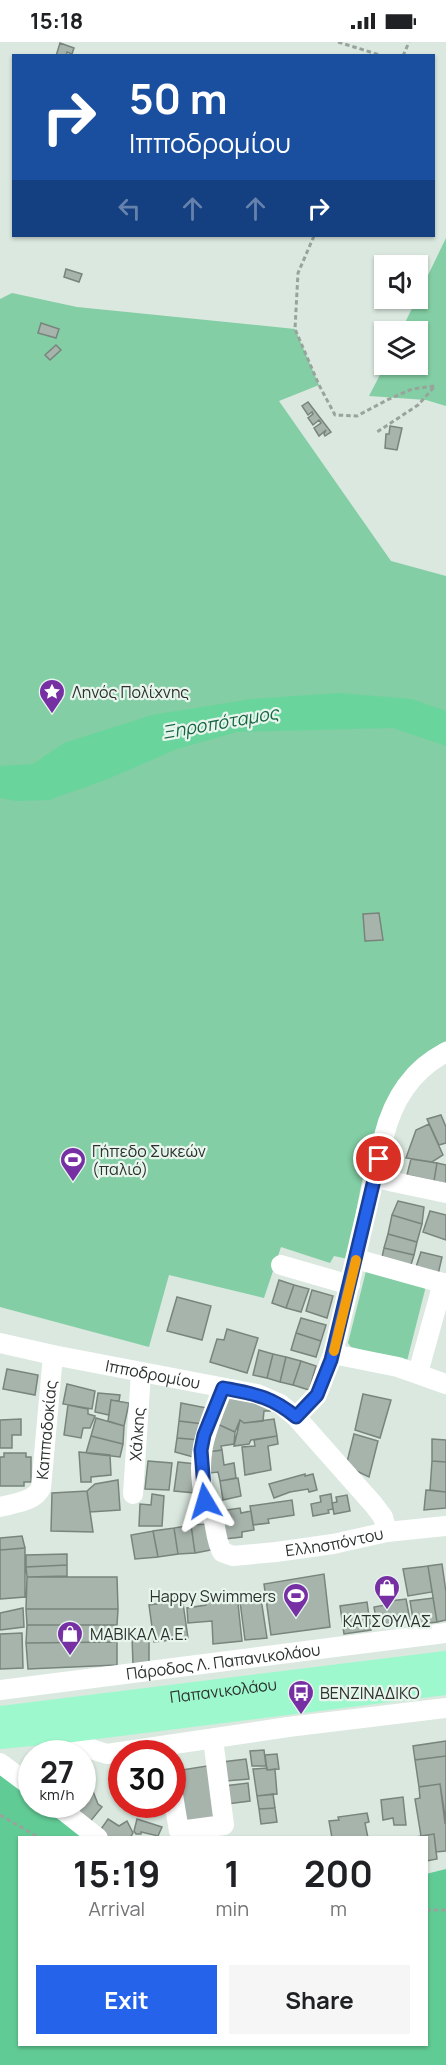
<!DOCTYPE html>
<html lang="en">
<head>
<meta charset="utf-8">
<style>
	body { margin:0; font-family:Manrope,sans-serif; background:#f6f6f6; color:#202124; height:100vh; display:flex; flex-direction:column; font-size:22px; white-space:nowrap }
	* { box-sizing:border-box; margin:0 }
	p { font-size:20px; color:#757577 }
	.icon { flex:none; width:33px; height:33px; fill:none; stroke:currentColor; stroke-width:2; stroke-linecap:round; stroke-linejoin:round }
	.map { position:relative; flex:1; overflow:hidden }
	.details { position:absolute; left:18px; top:1794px; width:410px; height:210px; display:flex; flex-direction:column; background:#fff; border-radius:0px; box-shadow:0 2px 4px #0004 }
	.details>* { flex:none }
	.guide { position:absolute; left:12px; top:12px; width:423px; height:183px; border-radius:0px; box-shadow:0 2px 4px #0004; background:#1a4fa0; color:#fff; overflow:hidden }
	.buttons { position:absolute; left:374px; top:213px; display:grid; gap:12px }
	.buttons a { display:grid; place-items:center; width:54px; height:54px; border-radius:0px; background:#fff; box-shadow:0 2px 4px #0004; font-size:30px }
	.speed { position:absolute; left:18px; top:1698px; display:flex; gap:12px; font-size:30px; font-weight:700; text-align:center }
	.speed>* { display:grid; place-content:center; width:78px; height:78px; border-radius:50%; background:#fff; box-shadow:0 2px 4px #0004; line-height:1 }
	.speed small { font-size:15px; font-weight:400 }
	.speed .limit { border:9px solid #d22; background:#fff; color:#111 }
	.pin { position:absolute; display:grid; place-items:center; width:51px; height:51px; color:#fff; margin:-26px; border:3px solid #fff; border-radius:50%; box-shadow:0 2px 6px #0007 }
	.me { position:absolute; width:66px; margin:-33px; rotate:353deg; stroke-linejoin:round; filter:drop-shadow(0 0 4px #0008) }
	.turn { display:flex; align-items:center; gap:21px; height:126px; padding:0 18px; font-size:27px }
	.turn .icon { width:78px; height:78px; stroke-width:2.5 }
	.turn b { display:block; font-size:42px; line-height:51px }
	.lanes { display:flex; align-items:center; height:57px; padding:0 18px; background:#0003; justify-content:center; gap:30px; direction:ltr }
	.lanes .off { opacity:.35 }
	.eta { display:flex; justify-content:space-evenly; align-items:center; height:102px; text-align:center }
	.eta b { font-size:36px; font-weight:700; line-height:42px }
	.action { display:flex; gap:12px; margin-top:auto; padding:12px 18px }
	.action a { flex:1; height:69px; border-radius:0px; background:#2563eb; color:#fff; font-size:24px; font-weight:700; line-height:69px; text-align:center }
	.action a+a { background:#f6f6f6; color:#202124 }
	.status { display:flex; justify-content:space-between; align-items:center; height:42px; padding:0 30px; background:#fff; direction:ltr }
	.status svg { height:16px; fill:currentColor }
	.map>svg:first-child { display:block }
	.green { fill:#83cea4 }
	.forest { fill:#61cb95 }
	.water { fill:#6ad49d }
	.building { fill:#a7b4ac; stroke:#78847c; stroke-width:1.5 }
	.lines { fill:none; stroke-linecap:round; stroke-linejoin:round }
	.path { stroke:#98a39c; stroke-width:3; stroke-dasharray:4.5 3; stroke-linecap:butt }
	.minor { stroke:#fff; stroke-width:20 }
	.major { stroke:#9ef8cd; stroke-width:24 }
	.route-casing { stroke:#184099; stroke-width:15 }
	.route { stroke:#2563eb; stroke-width:10 }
	.slow { stroke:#f59e0b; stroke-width:10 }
	.labels { text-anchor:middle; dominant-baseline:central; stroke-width:4.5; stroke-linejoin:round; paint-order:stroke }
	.poi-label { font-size:16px; fill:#2c312e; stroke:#e7f5ed; text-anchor:start }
	.street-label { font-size:16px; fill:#2c312e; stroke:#e7f5ed }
	.water-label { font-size:18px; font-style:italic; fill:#176642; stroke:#e7f5ed }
</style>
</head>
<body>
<div class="status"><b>15:18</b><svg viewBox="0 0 49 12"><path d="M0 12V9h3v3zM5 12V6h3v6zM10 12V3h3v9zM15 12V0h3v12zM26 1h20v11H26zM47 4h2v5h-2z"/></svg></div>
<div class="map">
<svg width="446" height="2023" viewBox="0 0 446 2023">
	<rect width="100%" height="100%" fill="#dae8df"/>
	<path class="green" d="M446,196v168l-20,-6 -57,-4 16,-31 32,-1v-32l-16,-1z
		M12,251l65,14 218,22 24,56 -40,16 112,160 55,15v465c-14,7 -31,18 -40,30 -40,54 -46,125 -58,188l-14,-3 -4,7 -49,-16 -17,51 -95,-23 -20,72 -149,-40v-1008z
		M366,1229l60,15 -19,75 -56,-14 -3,-4z"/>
	<path class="forest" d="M0,1730l31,23 1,9 12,1 44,32 -68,1v206h406v-170l20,-5v196h-446z"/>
	<path class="water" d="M339,651l73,6 34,12v35l-53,-18 -156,4 -60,17 -69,30 -59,21 -33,1 -16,-3v-32l33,-2 31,-21 88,-28 99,-16z"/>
	<path class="building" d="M60,1l14,5 -2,6 -5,-2 -1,4h-10z
		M66,227l16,5 -3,8 -15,-5z
		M41,281l18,6 -3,9 -18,-5z
		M56,303l5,5 -11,10 -5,-5z
		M308,360l23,30 -6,4 -1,-2 2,-4 -7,6 -5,-8 7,-5 -2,-3 -6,5 -5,-7 5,-4 -1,-2 -4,3 -6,-9z
		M390,384l12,2 -5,22 -12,-2 1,-14h3z
		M379,871l4,27 -18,1 -2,-27z
		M441,1073l5,12v16l-7,2 -12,-26z
		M429,1082l14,31 -11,7 -26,-4 10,-28z
		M411,1117l26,4 -3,18 -27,-6z
		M437,1121l9,2v19l-12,-3z
		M398,1159l26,6 -2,17 -30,-9z
		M430,1169l16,4v25l-23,-8z
		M392,1173l30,9 -5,18 -29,-8z
		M388,1192l29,8 -3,13 -30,-7z
		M384,1206l30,7 -5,16 -28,-9z
		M421,1210l21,5 -5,22 -23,-6z
		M279,1238l15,5 -8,23 -14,-5z
		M294,1243l15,4 -8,23 -15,-4z
		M312,1248l21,6 -6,22 -21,-7z
		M177,1255l34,9 -9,34 -35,-9z
		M301,1276l25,7 -5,16 -25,-8z
		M227,1287l31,9 -11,35 -37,-11 7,-23 7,1z
		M296,1291l25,8 -5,16 -25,-7z
		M259,1308l14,4 -6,24 -14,-3z
		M273,1312l13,3 -6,25 -13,-4z
		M286,1315l15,4 -8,24 -13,-3z
		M301,1319l15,5 -7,24 -16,-5z
		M7,1327l31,6 -3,20 -32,-6z
		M67,1342l28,7 -3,18 -29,-5z
		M226,1347l43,18 1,4h-6l-1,10 -19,2 -4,-3 -5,12 -22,-10z
		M98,1351l22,2 -1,6 -8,-1 -2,15 -14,-3z
		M363,1352l28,6 -11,38 -25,-8z
		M111,1358l18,3 -5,23 -16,-5z
		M181,1361l26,5 -4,16 -24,-3z
		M68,1363l20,4v5l7,2 -5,12h-7l-2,10 -17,-3z
		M96,1376l28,8 -1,18 -32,-8z
		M21,1377v16h-9v13h-12v-28z
		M274,1377l3,17 -26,4 -2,4 -15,2 6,-26 4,3z
		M179,1379l24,3 -3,16 -23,-2z
		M213,1380l22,10 -1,12 -13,2 1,4 -15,2z
		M354,1392l24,7 -9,36 -23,-11z
		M91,1394l32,8 -3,13 -34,-4z
		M277,1394l1,8 -10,2 3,24 -26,5 -3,-28 13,-1 -1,-6z
		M177,1396l23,2 -3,18 -22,-6z
		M432,1397l14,1v22l-14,-1z
		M222,1408l2,15 10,-2 2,15 -16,3 -2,-9 -8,1 -3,-21z
		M79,1410l31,3 1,20 -20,2v5h-10z
		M4,1411h22v4h5v25h-7v4h-24v-29h4z
		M148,1419l24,2 -3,27 -24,-1z
		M432,1419l14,1v30l-16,-2z
		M178,1420l18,2 -1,29 -21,-2z
		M305,1432v2l8,-2 4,16 -8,2 -1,-3 -18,3 -16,6 -5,-14z
		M238,1436l3,18 -18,4 -3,-19z
		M118,1438l2,30 -30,2 -3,-21 8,-7z
		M426,1448l20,2v16l-22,2z
		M87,1449l6,41 -42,-1 1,-38z
		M152,1452l12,2 -2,30h-23l1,-22 11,1z
		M331,1452l2,15 -5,1 1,3 -16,3 -2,-12 10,-2 -1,-6z
		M347,1453l3,16 -16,3 -2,-11 5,-1 -1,-5z
		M292,1458l2,15 -26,4 1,4 -16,2 -3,-19z
		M240,1466l1,5 10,-2 3,19 -12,2v5l-17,2 -4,-28z
		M208,1482l3,26 -16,3 -4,-28z
		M191,1483l4,28 -17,1 -4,-26z
		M174,1486l4,26 -20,3 -5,-26z
		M153,1489l5,26 -23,2 -4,-24z
		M22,1494l3,12 -25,2v-12z
		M25,1506v49l-25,2v-49z
		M67,1512v11l-41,2v-12z
		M442,1522l4,28v28l-9,2 -9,-56z
		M67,1523v11l-40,1 -1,-10z
		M428,1524l4,26 -24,4 -5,-27z
		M324,1532l6,53 -59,8 -7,-51z
		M27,1535h90l1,32h-92z
		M260,1550l7,46 -22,2 -6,-46z
		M237,1552l5,47 -29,3 -1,-23 -24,2 -1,-15 19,-3v-3l19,-2v-5z
		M182,1554l6,42 -34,4 -5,-37 13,-2v-4z
		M433,1556l4,24 -23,3 -4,-24z
		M406,1557l4,21 -33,5 -3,-18 17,-3 -1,-3z
		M367,1560l4,28 -27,4 -4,-28z
		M23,1566l1,19 -24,3v-17z
		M26,1567h92l-1,16h-90z
		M27,1583h87v17l-88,1z
		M22,1591l1,35 -23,1v-35z
		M132,1594h17v29h-16z
		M117,1600v23l-89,4 -2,-26z
		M446,1699v15l-31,4 -2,-14z
		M264,1708l2,16h-14l-2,-15z
		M277,1712l2,15 -12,1 -2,-15z
		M446,1714v66l-1,1 -5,-39 -21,3 -4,-27z
		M246,1717l3,20 -23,2 -4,-19z
		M213,1723l6,55 -36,3 -8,-52z
		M267,1726v2l8,-1 2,25 -20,2 -4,-27z
		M248,1741l2,18 -23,3 -3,-18z
		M90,1742l8,20 4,3 -13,16 -20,-19h13v-17z
		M440,1742l6,38v29l-10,1 -2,-18 -13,2 -6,-37 5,-1 -1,-11z
		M273,1752l2,14 -16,1 -2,-13z
		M403,1755l3,28h-12l-1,-7 -10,2 -2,-20z
		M275,1766l2,14 -16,2 -2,-15z
		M367,1771l2,9 -4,1 3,15h-36l-3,-17 10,-1 -1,-3z
		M108,1777l11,7 8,-5 6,12 -3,5h-23l-8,-6z
		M137,1777l25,8 -4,9 -17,-4v2h-5l-2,-3z
		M434,1792l3,25 -11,2v-23h-17z"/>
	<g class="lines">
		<path class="path" d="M338,0l45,14
			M403,14l6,-14
			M314,194l-16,37 -3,56 24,56 16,30 22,1 30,-16 25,-11 23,-3 -17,19 -41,27
			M0,1773l40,23
			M426,1868h20"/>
		<g class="minor">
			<path d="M375,1136l71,15"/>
			<path d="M356,1217l90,25"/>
			<path d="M281,1223l69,20"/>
			<path id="s1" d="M0,1301l53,12 204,39 23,10 16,13 78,88 9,12 4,15"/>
			<path d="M333,1312l65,13 48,17"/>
			<path d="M418,1331l25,-90"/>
			<path id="s2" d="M223,1346c-16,40 -29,67 -18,112 1,6 6,11 8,17 3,11 3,24 9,35l11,4 43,-4 57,-8 54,-12 59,-6"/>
			<path d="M296,1375l21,-22 16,-41 51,-218c9,-37 28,-66 62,-84"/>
			<path id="s3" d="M133,1452l8,-121"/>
			<path id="s4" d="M0,1465c14,-4 34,-5 41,-19l12,-133"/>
			<path id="s5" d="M0,1648l446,-57"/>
			<path d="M72,1688l19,19 16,5 181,-27 158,-19"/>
			<path d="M0,1721l32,24"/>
			<path d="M172,1747l7,42 45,-6 -11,-86"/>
			<path d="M55,1762l43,34"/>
		</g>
		<g class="major">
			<path id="s6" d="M0,1676l446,-55"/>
			<path d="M0,1695l72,-7 374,-47"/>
		</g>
	</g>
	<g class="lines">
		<defs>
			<path id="route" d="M205,1459l-4,-51 3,-15 19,-47c31,6 48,8 73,29l21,-22 14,-35 48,-201"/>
		</defs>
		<use href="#route" class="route-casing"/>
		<use href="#route" class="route"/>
		<path class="slow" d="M334,1309l22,-91"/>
	</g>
	<defs>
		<symbol id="sight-pin" viewBox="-11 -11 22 30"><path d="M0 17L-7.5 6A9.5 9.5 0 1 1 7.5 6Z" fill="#7630a4" stroke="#e7f5ed"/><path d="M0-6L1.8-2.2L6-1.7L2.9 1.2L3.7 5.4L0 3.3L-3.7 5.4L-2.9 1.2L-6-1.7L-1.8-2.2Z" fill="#fff"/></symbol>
		<symbol id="stadium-pin" viewBox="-11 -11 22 30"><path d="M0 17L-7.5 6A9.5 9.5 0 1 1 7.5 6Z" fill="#7630a4" stroke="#e7f5ed"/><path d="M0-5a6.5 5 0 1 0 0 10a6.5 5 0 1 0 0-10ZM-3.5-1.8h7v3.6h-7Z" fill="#fff"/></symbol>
		<symbol id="shop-pin" viewBox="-11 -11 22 30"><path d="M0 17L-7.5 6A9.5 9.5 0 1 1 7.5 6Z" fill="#7630a4" stroke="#e7f5ed"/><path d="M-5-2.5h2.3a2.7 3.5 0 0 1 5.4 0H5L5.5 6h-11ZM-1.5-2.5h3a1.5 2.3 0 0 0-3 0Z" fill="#fff"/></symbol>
		<symbol id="bus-pin" viewBox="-11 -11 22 30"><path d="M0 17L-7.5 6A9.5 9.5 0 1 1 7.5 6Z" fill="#7630a4" stroke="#e7f5ed"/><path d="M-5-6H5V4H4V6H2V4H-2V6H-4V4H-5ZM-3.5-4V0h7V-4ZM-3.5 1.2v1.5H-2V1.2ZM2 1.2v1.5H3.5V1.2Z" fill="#fff"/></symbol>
	</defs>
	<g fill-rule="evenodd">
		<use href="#sight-pin" x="37" y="635" width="30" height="40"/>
		<use href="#stadium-pin" x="58" y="1103" width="30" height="40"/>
		<use href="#shop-pin" x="372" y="1531" width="30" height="40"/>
		<use href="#stadium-pin" x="281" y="1539" width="30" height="40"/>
		<use href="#shop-pin" x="55" y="1577" width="30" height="40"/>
		<use href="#bus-pin" x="286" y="1636" width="30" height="40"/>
	</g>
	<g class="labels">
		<g class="poi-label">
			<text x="72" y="650">Ληνός Πολίχνης</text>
			<text x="92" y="1109">Γήπεδο Συκεών<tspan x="92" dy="18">(παλιό)</tspan></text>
			<text x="276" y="1554" text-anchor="end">Happy Swimmers</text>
			<text x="387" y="1579" text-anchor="middle">ΚΑΤΣΟΥΛΑΣ</text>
			<text x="90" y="1592">ΜΑΒΙΚΑΛ Α.Ε.</text>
			<text x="320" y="1651">ΒΕΝΖΙΝΑΔΙΚΟ</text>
		</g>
		<g class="street-label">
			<text stroke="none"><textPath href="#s1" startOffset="156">Ιπποδρομίου</textPath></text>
			<text stroke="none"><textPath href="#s4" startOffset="105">Καππαδοκίας</textPath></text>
			<text stroke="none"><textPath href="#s3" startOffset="60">Χάλκης</textPath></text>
			<text stroke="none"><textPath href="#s2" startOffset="285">Ελλησπόντου</textPath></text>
			<text stroke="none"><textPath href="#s5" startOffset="225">Πάροδος Λ. Παπανικολάου</textPath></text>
			<text stroke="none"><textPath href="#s6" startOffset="225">Παπανικολάου</textPath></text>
		</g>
		<g class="water-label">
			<text transform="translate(220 680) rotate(-10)">Ξηροπόταμος</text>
		</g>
	</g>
</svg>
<div class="buttons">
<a><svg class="icon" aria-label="sound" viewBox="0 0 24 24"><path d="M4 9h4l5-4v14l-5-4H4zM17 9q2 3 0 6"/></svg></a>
<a><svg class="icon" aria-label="layers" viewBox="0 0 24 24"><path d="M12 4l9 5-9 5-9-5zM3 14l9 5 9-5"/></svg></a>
</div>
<div class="speed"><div>27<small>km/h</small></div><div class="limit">30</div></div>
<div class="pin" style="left:379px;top:1117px;background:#d93025"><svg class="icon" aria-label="arrive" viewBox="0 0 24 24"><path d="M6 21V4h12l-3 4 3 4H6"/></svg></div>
<svg class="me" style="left:205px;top:1459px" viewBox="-20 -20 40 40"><path d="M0-17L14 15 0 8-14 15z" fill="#2563eb" stroke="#fff" stroke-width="4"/></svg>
<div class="guide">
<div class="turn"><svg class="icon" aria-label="right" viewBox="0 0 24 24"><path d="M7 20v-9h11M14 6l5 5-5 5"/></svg><div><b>50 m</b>Ιπποδρομίου</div></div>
<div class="lanes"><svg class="icon off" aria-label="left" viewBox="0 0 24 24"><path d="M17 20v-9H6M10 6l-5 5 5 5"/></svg><svg class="icon off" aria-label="ahead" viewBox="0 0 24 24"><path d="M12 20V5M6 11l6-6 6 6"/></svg><svg class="icon off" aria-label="ahead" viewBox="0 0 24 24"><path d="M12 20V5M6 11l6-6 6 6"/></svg><svg class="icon" aria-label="right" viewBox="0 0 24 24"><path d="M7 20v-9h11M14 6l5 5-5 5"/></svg></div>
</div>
<section class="details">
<div class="eta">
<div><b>15:19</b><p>Arrival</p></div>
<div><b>1</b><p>min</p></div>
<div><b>200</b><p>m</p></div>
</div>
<div class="action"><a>Exit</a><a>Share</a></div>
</section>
</div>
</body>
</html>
